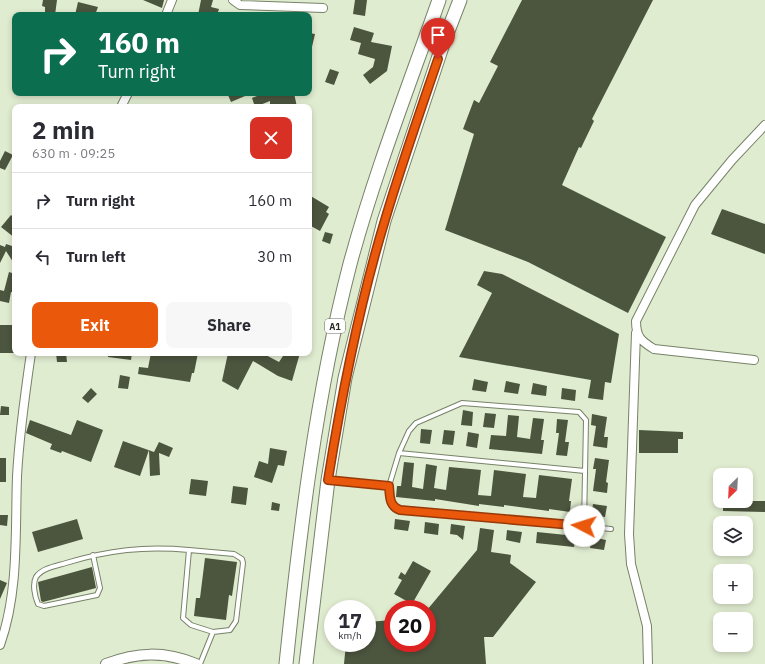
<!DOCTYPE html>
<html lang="en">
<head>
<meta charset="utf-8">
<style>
	body { margin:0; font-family:"IBM Plex Sans",sans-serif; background:#f7f7f7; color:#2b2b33; height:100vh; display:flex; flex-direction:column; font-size:15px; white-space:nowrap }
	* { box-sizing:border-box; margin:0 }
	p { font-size:13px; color:#7c7c81 }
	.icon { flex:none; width:22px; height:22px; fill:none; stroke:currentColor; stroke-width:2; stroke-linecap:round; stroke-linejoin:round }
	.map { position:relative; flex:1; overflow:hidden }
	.details { position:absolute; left:12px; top:104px; width:300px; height:252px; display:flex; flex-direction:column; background:#fff; border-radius:8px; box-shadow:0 2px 6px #0003 }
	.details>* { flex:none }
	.top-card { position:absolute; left:12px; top:12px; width:300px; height:84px; border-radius:8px; box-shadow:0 2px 6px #0003; background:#0b6e4f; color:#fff; overflow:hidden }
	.needle { width:26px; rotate:204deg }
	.buttons { position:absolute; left:713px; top:468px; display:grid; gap:8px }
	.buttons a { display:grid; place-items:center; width:40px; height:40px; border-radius:8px; background:#fff; box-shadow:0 2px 6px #0003; font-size:20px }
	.speed { position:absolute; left:324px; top:600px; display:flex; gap:8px; font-size:20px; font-weight:700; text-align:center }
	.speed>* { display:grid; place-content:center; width:52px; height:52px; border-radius:50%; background:#fff; box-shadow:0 2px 6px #0003; line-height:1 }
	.speed small { font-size:10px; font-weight:400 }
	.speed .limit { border:6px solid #d22; background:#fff; color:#111 }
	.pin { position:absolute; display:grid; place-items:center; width:34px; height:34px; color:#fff; margin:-41px -17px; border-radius:50% 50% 50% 0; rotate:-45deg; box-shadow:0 0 4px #0007 }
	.pin .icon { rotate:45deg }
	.me { position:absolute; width:44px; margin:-22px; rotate:275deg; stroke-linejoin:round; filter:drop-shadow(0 0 3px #0008) }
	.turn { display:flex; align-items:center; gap:14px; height:84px; padding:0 20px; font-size:18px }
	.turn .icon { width:52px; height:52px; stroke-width:2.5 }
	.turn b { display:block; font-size:28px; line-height:34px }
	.round { display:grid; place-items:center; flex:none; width:42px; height:42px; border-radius:8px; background:#f7f7f7 }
	.headline { display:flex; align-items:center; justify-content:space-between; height:68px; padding:0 20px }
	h1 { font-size:24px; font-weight:700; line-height:30px }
	.button { display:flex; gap:8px; margin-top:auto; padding:8px 20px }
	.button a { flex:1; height:46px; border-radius:8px; background:#ea580c; color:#fff; font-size:16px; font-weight:700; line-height:46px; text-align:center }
	.button a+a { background:#f7f7f7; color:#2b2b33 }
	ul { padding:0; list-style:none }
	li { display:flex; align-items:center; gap:12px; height:56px; padding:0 20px; border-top:1px solid #e1e1e2 }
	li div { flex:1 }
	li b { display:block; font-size:15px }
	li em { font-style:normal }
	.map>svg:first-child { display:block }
	.building { fill:#4c553e }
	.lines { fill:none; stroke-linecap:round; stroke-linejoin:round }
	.service-casing { stroke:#778269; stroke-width:6 }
	.minor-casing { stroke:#778269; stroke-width:10 }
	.tertiary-casing { stroke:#778269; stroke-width:12 }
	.trunk-casing { stroke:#778269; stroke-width:15 }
	.service { stroke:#fff; stroke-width:4 }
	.minor { stroke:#fff; stroke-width:8 }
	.tertiary { stroke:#fff; stroke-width:10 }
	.trunk { stroke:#fff; stroke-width:13 }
	.route-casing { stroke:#983908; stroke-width:10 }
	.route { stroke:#ea580c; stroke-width:7 }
	.labels { text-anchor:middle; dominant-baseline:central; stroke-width:4; stroke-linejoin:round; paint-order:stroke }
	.shield { fill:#fff; stroke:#686b64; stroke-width:1 }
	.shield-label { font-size:9px; font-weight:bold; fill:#282c22 }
</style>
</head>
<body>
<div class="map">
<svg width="765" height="664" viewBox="0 0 765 664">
	<rect width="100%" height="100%" fill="#e0ecd0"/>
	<path class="building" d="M43,0h14l-2,15h-10v-8l-3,-1z
		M143,0h21l-2,8z
		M201,0h12l-2,7 8,2 -2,6h-19z
		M355,0h12l-2,16 -12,-2z
		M522,0h131l-61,119 2,2 -13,27 -2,-1 -17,38 104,52 -38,76 -100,-51 -83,-32 29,-96 -11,-5 11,-29 5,3 19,-37 -8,-4z
		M78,2l20,5 -3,8 -9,-2 -1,2h-10z
		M354,27l20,6 -3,9 21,4 -5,25 -17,13 -7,-9 10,-8 2,-8 -17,-5 3,-11 -11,-3z
		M309,33l6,1 -4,17 -2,-1z
		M330,69l9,3 -5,13 -9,-3z
		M233,93h19l-21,9 -3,-7z
		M264,93h30l3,14h-27v-6l-15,6 -3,-9z
		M5,151l8,4 -8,15 -5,-2v-7z
		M309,195l20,12 -3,5 3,2 -9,17 -11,-6z
		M722,209l43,15v30l-54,-20z
		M11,215l4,4v19l-14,-11z
		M325,232l8,2 -3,10 -8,-3z
		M6,244l9,3v18l-9,-14 -6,12v-18l5,2z
		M484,271l18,3 117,60 -8,49 -6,-1 -2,18 -15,-2 3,-18 -132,-23 33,-64 -15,-8z
		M9,272l6,2v19l-4,-1 -2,11 -9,-2v-11l4,1z
		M0,325h14v28h-14z
		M56,353h10l1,9h-10z
		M108,353h24l-1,7 -23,-3z
		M151,353h47l-4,20h-2l-2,9 -52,-8 1,-7 9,1z
		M228,353h34l17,9 6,-9h15l-8,28 -14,-5 -25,-15 -15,29 -16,-9z
		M120,375l10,2 -2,12 -10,-1z
		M474,379l14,3 -2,10 -14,-2z
		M506,381l14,3 -2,10 -14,-2z
		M533,383l14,3 -1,10 -15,-2z
		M91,388l6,6 -9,9 -6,-5z
		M562,388l14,2 -1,11 -14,-2z
		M1,406l8,1v8h-9z
		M463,410l10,2 -1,14 -11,-1z
		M485,413l11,1 -2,14 -11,-1z
		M592,414l15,3 -3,20h4l-1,11 -14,-2 3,-20 -5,-1z
		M508,415l11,1 -2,21 13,2 3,-21 11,1 -3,21h3l-2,14 -53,-5 2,-14 15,1z
		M557,419l11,1 -3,22h4l-2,14 -11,-1 3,-22h-3z
		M30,420l41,15 6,-15 26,10 -12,32 -29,-11 -1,2 -11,-4 2,-5 -26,-11z
		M421,429l11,1 -2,14 -10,-1z
		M444,430l11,1 -2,14 -11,-1z
		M639,430l44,2v7h-5v14h-39z
		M468,432l11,2 -2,14 -11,-2z
		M123,441l31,11 5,-10 14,6 -4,9 -10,-4 1,22 -10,1 -1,-26 -9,26 -26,-9z
		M270,448l17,3 -3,15 -6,-1 -6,18 -18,-6 5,-16 9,3z
		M0,458h6v24h-6z
		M595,458l14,2 -3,22 2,1 -1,10 -14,-2 3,-22h-3z
		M404,462l10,1 -2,24 11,2 3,-25 11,2 -3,22 12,2 3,-23 22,2 10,1 -3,25 13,1 3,-26 32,4 -3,23 13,1 3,-23 33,4 -3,22h2l-1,11 -21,-3v2l-45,-6v2l-25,-3v2l-44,-7v2l-39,-4 1,-11h4z
		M191,479l17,2 -2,15 -17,-2z
		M233,486l15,2 -2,17 -15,-2z
		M723,501h42v11l-42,-1z
		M272,502l8,2 -1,7 -8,-1z
		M593,504l14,2 -2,11 -14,-2z
		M0,515h8l-1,11 -7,-1z
		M77,519l6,20 -45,13 -6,-20z
		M395,519l15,2 -2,10 -14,-2z
		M425,522l14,2 -1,11 -14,-2z
		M451,524l14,2 -2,14 -6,-5 -7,-1z
		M480,528l14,2 -3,22 20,3 -1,8 26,19 -43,55h-9l2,27h-142l2,-21h21v-21l26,-2v23h34v-33l50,-60z
		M507,530l15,2 -2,11 -14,-3z
		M537,532l39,4 -2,11 -38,-4z
		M592,537l14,3 -2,10 -14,-2z
		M205,558l32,4 -5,34 -3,-1 -3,25 -32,-4 2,-18h4z
		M413,561l18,10 -19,33 -18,-10 8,-14 -4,-2 3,-6 4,3z
		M92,567l4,21 -53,14 -2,-1 -3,-19z
		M0,580l7,3 -7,16z"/>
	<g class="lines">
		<defs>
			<path id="service" d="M399,453l186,18
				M330,481l59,5
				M584,526l2,-106 -7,-8 -117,-9 -46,20 -7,8 -10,22 -10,33 2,17 4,5 216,21
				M189,550l45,4 8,5 1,4 -7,58 -6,9 -17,2
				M93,555l7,33 -3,7 -53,11 -6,-2c-3,-7 -6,-20 -2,-27 6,-9 20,-11 30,-14 43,-13 78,-17 123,-13l-6,68 8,7 22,7 -13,32"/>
			<path id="minor" d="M233,0l7,5 83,3
				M166,15l6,-15
				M121,107l7,-14
				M636,333l-7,201 2,30 16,62 1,38
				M754,360l-100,-11c-13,-8 -18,-12 -18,-28l59,-116 37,-45 33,-35
				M0,645c19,-53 15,-113 17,-168 2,-42 8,-83 14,-124"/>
			<path id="tertiary" d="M106,664c31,-12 58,-13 90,0"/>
			<path id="trunk" d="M286,664c14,-135 30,-269 64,-400 24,-89 58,-176 89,-264
				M306,664l22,-184 17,-102 39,-157 59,-177 17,-44"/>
		</defs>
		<use href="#service" class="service-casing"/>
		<use href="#minor" class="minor-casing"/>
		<use href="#tertiary" class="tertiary-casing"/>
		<use href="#trunk" class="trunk-casing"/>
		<use href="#service" class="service"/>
		<use href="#minor" class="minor"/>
		<use href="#tertiary" class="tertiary"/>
		<use href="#trunk" class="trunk"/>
	</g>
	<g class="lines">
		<defs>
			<path id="route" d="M438,59c-18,53 -37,107 -53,161 -26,85 -43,173 -57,260l61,6c1,11 0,20 11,24l184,16"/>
		</defs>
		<use href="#route" class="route-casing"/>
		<use href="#route" class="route"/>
	</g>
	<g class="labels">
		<rect class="shield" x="325" y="319" width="20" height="14" rx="3"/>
		<g class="shield-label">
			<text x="335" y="326">A1</text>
		</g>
	</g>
</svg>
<div class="buttons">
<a><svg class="needle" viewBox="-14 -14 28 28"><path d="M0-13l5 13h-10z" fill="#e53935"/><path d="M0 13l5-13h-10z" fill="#7c7c81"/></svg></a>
<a><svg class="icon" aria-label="layers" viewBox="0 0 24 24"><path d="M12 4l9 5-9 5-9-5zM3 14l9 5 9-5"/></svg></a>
<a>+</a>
<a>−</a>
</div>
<div class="speed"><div>17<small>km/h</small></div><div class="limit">20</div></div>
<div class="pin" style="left:438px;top:59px;background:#d93025"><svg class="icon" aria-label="arrive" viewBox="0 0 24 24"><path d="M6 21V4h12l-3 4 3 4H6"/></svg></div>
<svg class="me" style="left:584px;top:526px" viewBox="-20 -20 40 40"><circle r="19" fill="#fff"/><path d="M0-13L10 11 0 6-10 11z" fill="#ea580c"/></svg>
<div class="top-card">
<div class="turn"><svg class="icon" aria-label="right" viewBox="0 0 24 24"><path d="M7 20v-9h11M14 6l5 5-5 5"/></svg><div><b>160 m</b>Turn right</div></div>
</div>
<section class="details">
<div class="headline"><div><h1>2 min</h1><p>630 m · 09:25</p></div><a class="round" style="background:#d93025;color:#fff"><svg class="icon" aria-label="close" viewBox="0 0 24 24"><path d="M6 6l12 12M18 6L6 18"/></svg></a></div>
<ul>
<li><svg class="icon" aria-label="right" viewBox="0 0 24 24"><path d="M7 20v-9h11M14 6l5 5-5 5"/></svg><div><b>Turn right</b></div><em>160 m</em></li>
<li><svg class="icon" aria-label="left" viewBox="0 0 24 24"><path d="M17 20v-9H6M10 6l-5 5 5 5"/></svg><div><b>Turn left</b></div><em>30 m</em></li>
</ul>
<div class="button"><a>Exit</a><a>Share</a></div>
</section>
</div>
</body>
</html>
